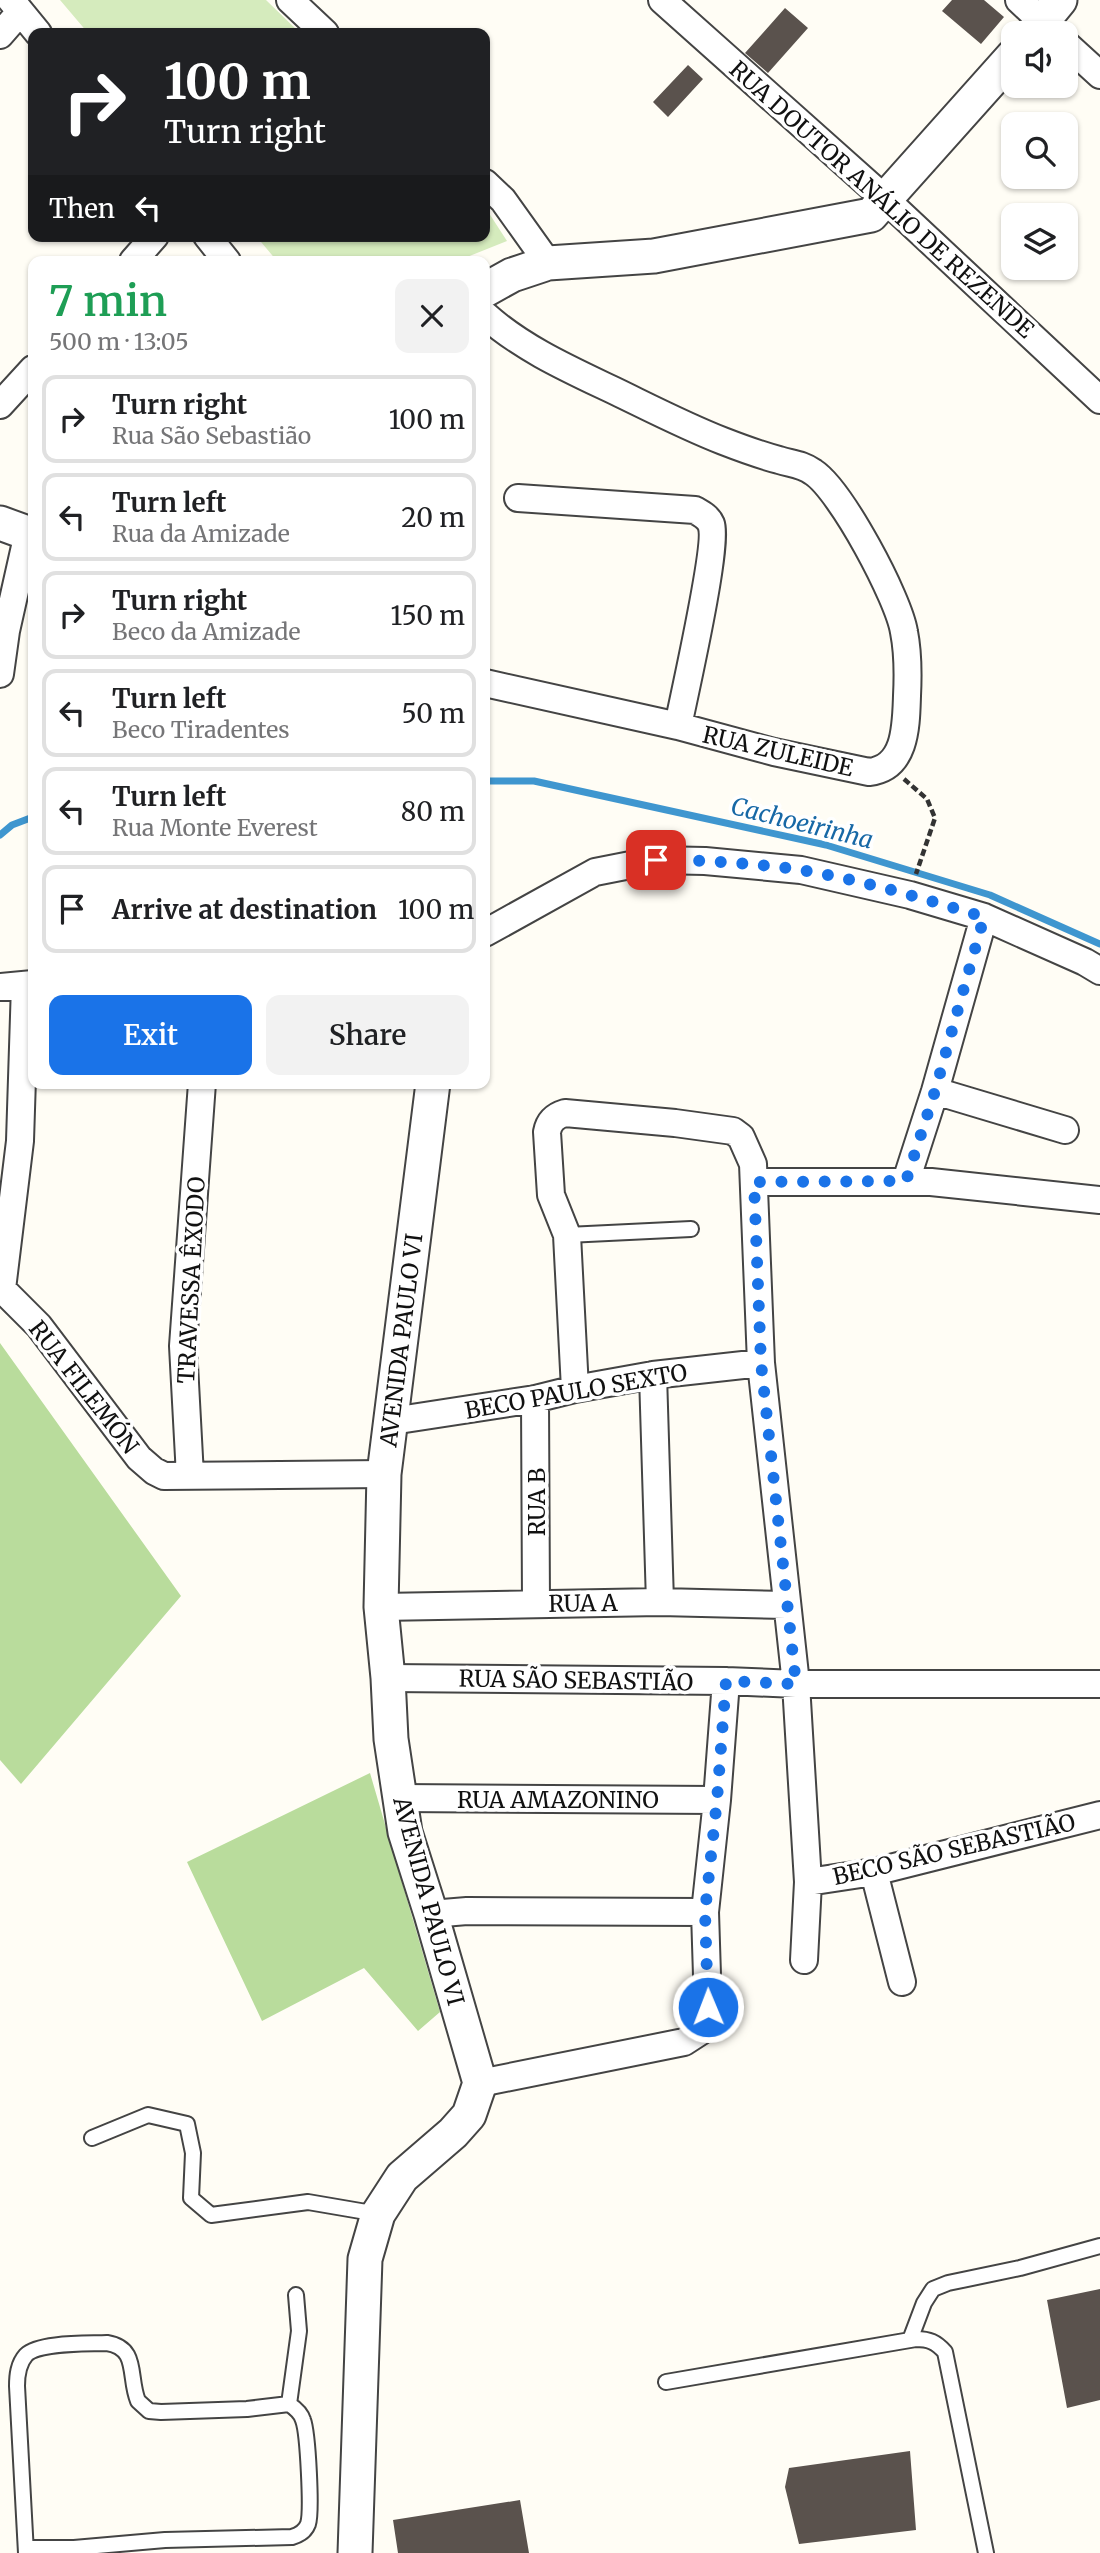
<!DOCTYPE html>
<html lang="en">
<head>
<meta charset="utf-8">
<style>
	body { margin:0; font-family:Merriweather,serif; background:#f2f2f2; color:#202124; height:100vh; display:flex; flex-direction:column; font-size:26px; white-space:nowrap }
	* { box-sizing:border-box; margin:0 }
	p { font-size:23px; color:#757577 }
	.icon { flex:none; width:38px; height:38px; fill:none; stroke:currentColor; stroke-width:2; stroke-linecap:round; stroke-linejoin:round }
	.map { position:relative; flex:1; overflow:hidden }
	.details { position:absolute; left:28px; top:256px; width:462px; height:833px; display:flex; flex-direction:column; background:#fff; border-radius:14px; box-shadow:0 2px 5px #0004 }
	.details>* { flex:none }
	.top-card { position:absolute; left:28px; top:28px; width:462px; height:214px; border-radius:14px; box-shadow:0 2px 5px #0004; background:#202124; color:#fff; overflow:hidden }
	.tools { position:absolute; left:1001px; top:21px; display:grid; gap:14px }
	.tools a { display:grid; place-items:center; width:77px; height:77px; border-radius:14px; background:#fff; box-shadow:0 2px 5px #0004; font-size:35px }
	.pin { position:absolute; display:grid; place-items:center; width:60px; height:60px; color:#fff; margin:-30px; border-radius:14px; box-shadow:0 4px 10px #0006 }
	.me { position:absolute; width:77px; margin:-38px; rotate:359deg; stroke-linejoin:round; filter:drop-shadow(0 0 5px #0008) }
	.turn { display:flex; align-items:center; gap:24px; height:147px; padding:0 21px; font-size:32px }
	.turn .icon { width:91px; height:91px; stroke-width:2.5 }
	.turn b { display:block; font-size:49px; line-height:60px }
	.then { display:flex; align-items:center; height:66px; padding:0 21px; background:#0003; gap:14px; font-size:26px }
	.round { display:grid; place-items:center; flex:none; width:74px; height:74px; border-radius:14px; background:#f2f2f2 }
	.headline { display:flex; align-items:center; justify-content:space-between; height:119px; padding:0 21px }
	h1 { font-size:42px; font-weight:600; line-height:52px; color:#1e9e55 }
	.primary-button { display:flex; gap:14px; margin-top:auto; padding:14px 21px }
	.primary-button a { flex:1; height:80px; border-radius:14px; background:#1a73e8; color:#fff; font-size:28px; font-weight:600; line-height:80px; text-align:center }
	.primary-button a+a { background:#f2f2f2; color:#202124 }
	ul { padding:0; list-style:none }
	li { display:flex; align-items:center; gap:21px; height:88px; margin:0 14px 10px; padding:0 7px; border:4px solid #e0e0e0; border-radius:14px }
	li div { flex:1 }
	li b { display:block; font-size:26px }
	li em { font-style:normal }
	.map>svg:first-child { display:block }
	.green { fill:#d5ebbd }
	.forest { fill:#b9dc9c }
	.lines { fill:none; stroke-linecap:round; stroke-linejoin:round }
	.stream { stroke:#3f96cf; stroke-width:7 }
	.building { fill:#5a524d }
	.service-casing { stroke:#444; stroke-width:18 }
	.minor-casing { stroke:#444; stroke-width:30 }
	.tertiary-casing { stroke:#444; stroke-width:37 }
	.path { stroke:#333; stroke-width:4.5; stroke-dasharray:7 3.5; stroke-linecap:butt }
	.service { stroke:#fff; stroke-width:14 }
	.minor { stroke:#fff; stroke-width:26 }
	.tertiary { stroke:#fff; stroke-width:33 }
	.route { stroke:#1a73e8; stroke-width:12; stroke-dasharray:0 21.6 }
	.labels { text-anchor:middle; dominant-baseline:central; stroke-width:7; stroke-linejoin:round; paint-order:stroke }
	.street-label { font-size:23px; fill:#111; stroke:#fff }
	.water-label { font-size:24px; font-style:italic; fill:#1768a6; stroke:#fff }
</style>
</head>
<body>
<div class="map">
<svg width="1100" height="2553" viewBox="0 0 1100 2553">
	<rect width="100%" height="100%" fill="#fffdf5"/>
	<path class="green" d="M60,0h206l34,33h-212z
		M485,207l22,34 -50,20h-180l-21,-25h229z"/>
	<path class="forest" d="M0,1343l181,253 -160,188 -21,-24z
		M370,1773l70,239 -22,19 -54,-63 -102,53 -75,-159z"/>
	<g class="lines">
		<path class="stream" d="M485,781h49l292,64 164,50 110,49
			M0,835l12,-10 21,-8"/>
	</g>
	<path class="building" d="M952,0h32l20,17 -23,27 -39,-33z
		M785,8l23,20 -40,45 -23,-20z
		M688,65l15,14 -35,38 -15,-15z
		M1100,2289v111l-33,8 -20,-108z
		M910,2451l6,79 -117,14 -14,-57 4,-19z
		M520,2500l9,53h-131l-5,-33z"/>
	<g class="lines">
		<defs>
			<path id="service" d="M567,1235l124,-6
				M92,2138l56,-23 39,9 6,29 -2,45 20,17 97,-13 70,12
				M910,2340l14,-37 9,-14 15,-6 72,-15 80,-22
				M666,2382l250,-43c13,0 20,3 29,13l41,201
				M289,2404l10,-73 -3,-36
				M26,2548h48l91,-8 127,-3c7,-2 13,-5 16,-13 4,-12 0,-91 -5,-104 -2,-7 -8,-12 -14,-16l-42,5 -86,3 -12,-1 -11,-10c-10,-24 1,-53 -31,-58 -18,1 -68,-1 -81,12 -8,9 -9,20 -9,31l9,167"/>
			<path id="minor" d="M11,0l27,33
				M290,0l35,33
				M662,0l223,199 215,201
				M1019,0l35,33
				M0,35l20,-23
				M1066,44l34,31
				M485,183l18,17 45,63
				M207,236l20,25
				M133,261l22,-25
				M485,315c38,34 86,55 132,77 35,17 70,35 106,49 18,7 37,14 56,19 13,4 23,4 34,12 28,18 86,127 91,160 4,20 4,44 3,64 -1,30 -1,72 -38,76l-95,-20 -96,-26 -193,-43
				M0,405l33,-36
				M518,498l177,12c7,4 13,7 16,14 8,19 -27,172 -33,202
				M0,674l6,-43 22,-98
				M485,933l110,-61 61,-12 49,1 96,9 109,25 74,22 101,45 15,9
				M0,987l33,-3
				M935,1091l130,39
				M906,1181l29,-90 49,-174
				M754,1182h177l169,18
				M0,1287l39,39 100,132 15,13 10,5 220,-2
				M2,1289l18,-148 5,-156
				M653,1375l7,227
				M575,1389l-8,-154 -16,-40 -4,-63c2,-11 8,-16 18,-19l110,10 58,8 8,6 12,27 8,199 35,321 12,198 -4,78
				M535,1399l1,205
				M392,1421l143,-22 40,-10 78,-14 108,-12
				M190,1476l-7,-130 19,-263
				M381,1607l279,-5 126,3
				M388,1678l338,3 70,3h304
				M399,1798l318,2
				M874,1872l28,110
				M808,1882l66,-10 226,-57
				M431,1914l36,-3 238,1
				M480,2083l204,-41 17,-11 7,-24 -3,-95 12,-112 9,-119"/>
			<path id="tertiary" d="M1033,33l27,-33
				M485,290l27,-15 36,-12 106,-7 217,-41 142,-159
				M0,523l33,12
				M355,2553l10,-294 13,-45 24,-37 51,-44 16,-18 11,-32 -49,-169 -26,-82 -14,-93 -3,-61 -7,-71 3,-133 49,-391"/>
		</defs>
		<use href="#service" class="service-casing"/>
		<use href="#minor" class="minor-casing"/>
		<use href="#tertiary" class="tertiary-casing"/>
		<path class="path" d="M904,779l23,20 8,19 -19,56"/>
		<use href="#service" class="service"/>
		<use href="#minor" class="minor"/>
		<use href="#tertiary" class="tertiary"/>
	</g>
	<g class="lines">
		<path class="route" d="M656,860c48,0 97,3 145,10 62,10 123,29 183,47l-49,174 -29,90 -152,1 7,181 35,321 -70,-3 -9,119 -12,112 3,95"/>
	</g>
	<g class="labels">
		<g class="street-label">
			<text transform="translate(882 199) rotate(42)">RUA DOUTOR ANÁLIO DE REZENDE</text>
			<text transform="translate(778 751) rotate(13)">RUA ZULEIDE</text>
			<text transform="translate(191 1280) rotate(-87)">TRAVESSA ÊXODO</text>
			<text transform="translate(401 1340) rotate(-83)">AVENIDA PAULO VI</text>
			<text transform="translate(84 1387) rotate(52)">RUA FILEMÓN</text>
			<text transform="translate(576 1391) rotate(-10)">BECO PAULO SEXTO</text>
			<text transform="translate(536 1502) rotate(-90)">RUA B</text>
			<text transform="translate(583 1603) rotate(-1)">RUA A</text>
			<text transform="translate(576 1680) rotate(1)">RUA SÃO SEBASTIÃO</text>
			<text x="558" y="1799">RUA AMAZONINO</text>
			<text transform="translate(954 1849) rotate(-13)">BECO SÃO SEBASTIÃO</text>
			<text transform="translate(429 1901) rotate(75)">AVENIDA PAULO VI</text>
		</g>
		<g class="water-label">
			<text transform="translate(802 823) rotate(14)">Cachoeirinha</text>
		</g>
	</g>
</svg>
<div class="tools">
<a><svg class="icon" aria-label="sound" viewBox="0 0 24 24"><path d="M4 9h4l5-4v14l-5-4H4zM17 9q2 3 0 6"/></svg></a>
<a><svg class="icon" aria-label="search" viewBox="0 0 24 24"><circle cx="10" cy="10" r="6"/><path d="M15 15l6 6"/></svg></a>
<a><svg class="icon" aria-label="layers" viewBox="0 0 24 24"><path d="M12 4l9 5-9 5-9-5zM3 14l9 5 9-5"/></svg></a>
</div>
<div class="pin" style="left:656px;top:860px;background:#d93025"><svg class="icon" aria-label="arrive" viewBox="0 0 24 24"><path d="M6 21V4h12l-3 4 3 4H6"/></svg></div>
<svg class="me" style="left:708px;top:2007px" viewBox="-20 -20 40 40"><circle r="17" fill="#1a73e8" stroke="#fff" stroke-width="3"/><path d="M0-11L8 9 0 5-8 9z" fill="#fff"/></svg>
<div class="top-card">
<div class="turn"><svg class="icon" aria-label="right" viewBox="0 0 24 24"><path d="M7 20v-9h11M14 6l5 5-5 5"/></svg><div><b>100 m</b>Turn right</div></div>
<div class="then">Then<svg class="icon" aria-label="left" viewBox="0 0 24 24"><path d="M17 20v-9H6M10 6l-5 5 5 5"/></svg></div>
</div>
<section class="details">
<div class="headline"><div><h1>7 min</h1><p>500 m · 13:05</p></div><a class="round"><svg class="icon" aria-label="close" viewBox="0 0 24 24"><path d="M6 6l12 12M18 6L6 18"/></svg></a></div>
<ul>
<li><svg class="icon" aria-label="right" viewBox="0 0 24 24"><path d="M7 20v-9h11M14 6l5 5-5 5"/></svg><div><b>Turn right</b><p>Rua São Sebastião</p></div><em>100 m</em></li>
<li><svg class="icon" aria-label="left" viewBox="0 0 24 24"><path d="M17 20v-9H6M10 6l-5 5 5 5"/></svg><div><b>Turn left</b><p>Rua da Amizade</p></div><em>20 m</em></li>
<li><svg class="icon" aria-label="right" viewBox="0 0 24 24"><path d="M7 20v-9h11M14 6l5 5-5 5"/></svg><div><b>Turn right</b><p>Beco da Amizade</p></div><em>150 m</em></li>
<li><svg class="icon" aria-label="left" viewBox="0 0 24 24"><path d="M17 20v-9H6M10 6l-5 5 5 5"/></svg><div><b>Turn left</b><p>Beco Tiradentes</p></div><em>50 m</em></li>
<li><svg class="icon" aria-label="left" viewBox="0 0 24 24"><path d="M17 20v-9H6M10 6l-5 5 5 5"/></svg><div><b>Turn left</b><p>Rua Monte Everest</p></div><em>80 m</em></li>
<li><svg class="icon" aria-label="arrive" viewBox="0 0 24 24"><path d="M6 21V4h12l-3 4 3 4H6"/></svg><div><b>Arrive at destination</b></div><em>100 m</em></li>
</ul>
<div class="primary-button"><a>Exit</a><a>Share</a></div>
</section>
</div>
</body>
</html>
